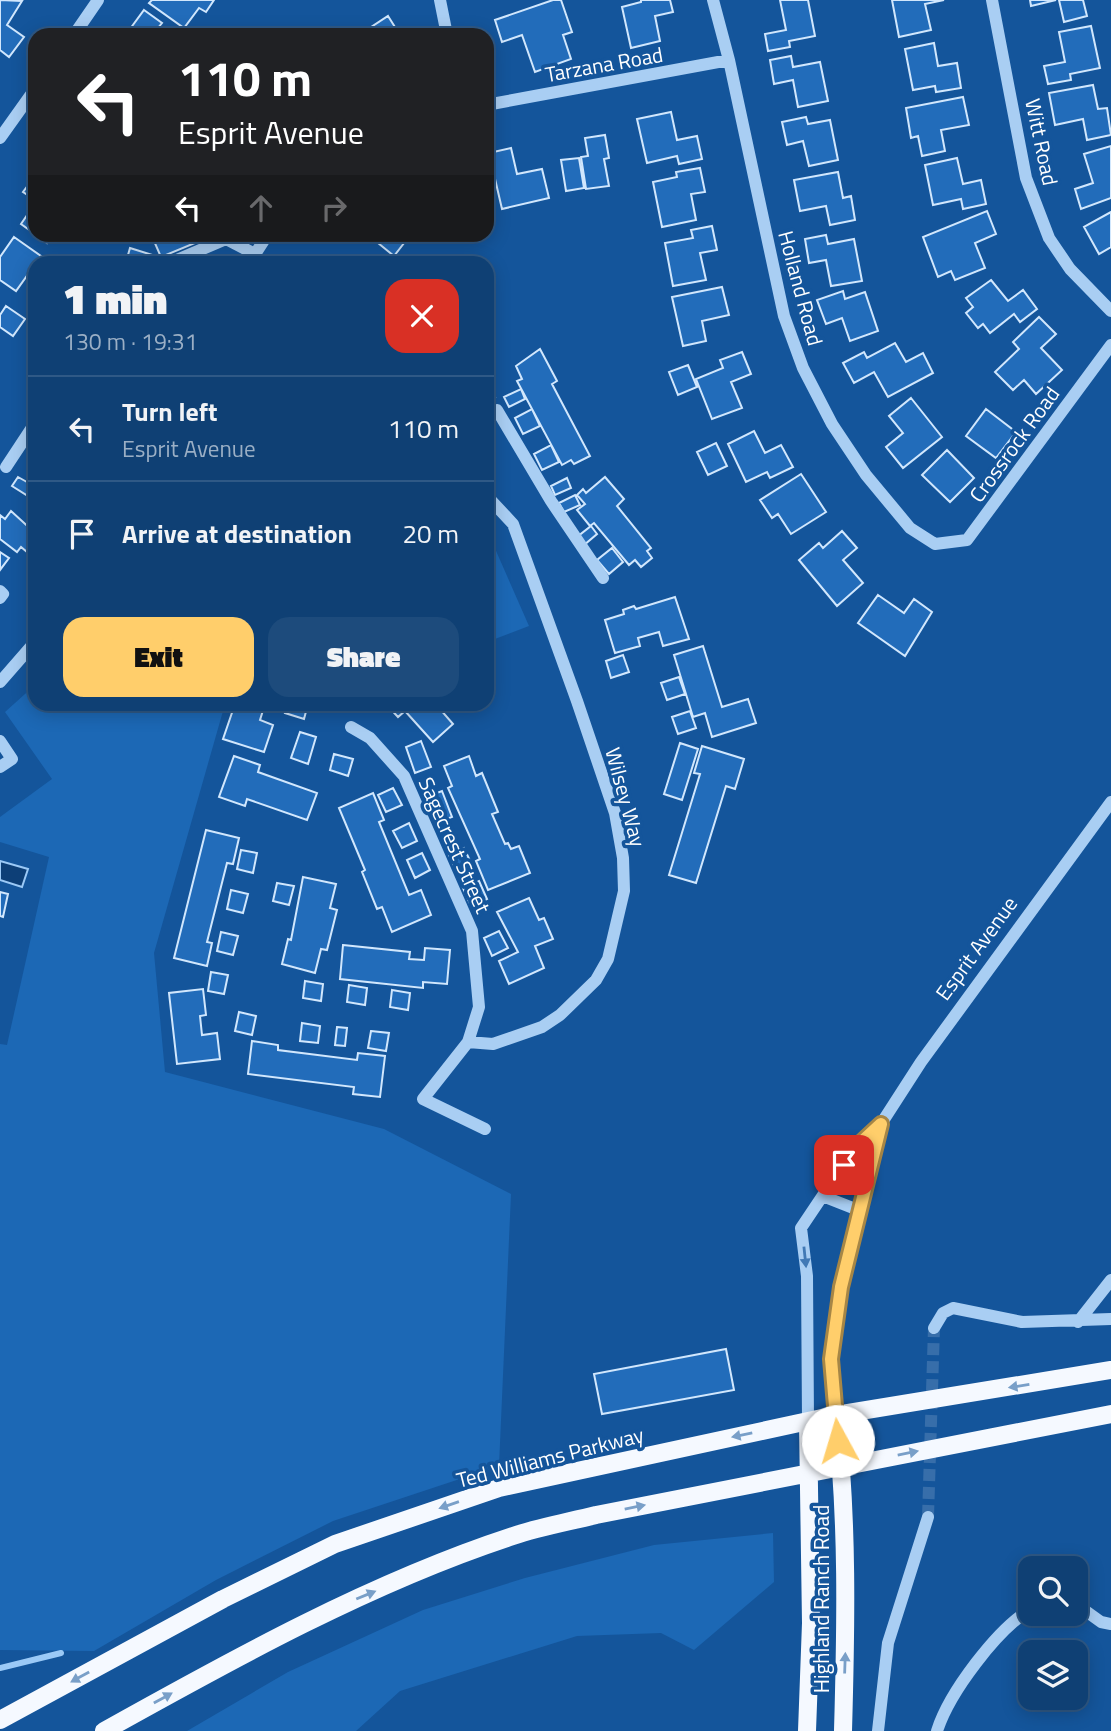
<!DOCTYPE html>
<html lang="en">
<head>
<meta charset="utf-8">
<style>
	body { margin:0; font-family:"Titillium Web",sans-serif; background:#1d4b7c; color:#f1f3f6; height:100vh; display:flex; flex-direction:column; font-size:26px; white-space:nowrap }
	* { box-sizing:border-box; margin:0 }
	p { font-size:23px; color:#9bafc5 }
	.icon { flex:none; width:38px; height:38px; fill:none; stroke:currentColor; stroke-width:2; stroke-linecap:round; stroke-linejoin:round }
	.map { position:relative; flex:1; overflow:hidden }
	.drawer { position:absolute; left:28px; top:256px; width:466px; height:455px; display:flex; flex-direction:column; background:#0f4074; border-radius:21px; box-shadow:0 4px 18px #0003,0 0 0 2px #2f5986 }
	.drawer>* { flex:none }
	.guide { position:absolute; left:28px; top:28px; width:466px; height:214px; border-radius:21px; box-shadow:0 4px 18px #0003,0 0 0 2px #2f5986; background:#202124; color:#fff; overflow:hidden }
	.controls { position:absolute; left:1018px; top:1556px; display:grid; gap:14px }
	.controls a { display:grid; place-items:center; width:70px; height:70px; border-radius:14px; background:#0f4074; box-shadow:0 4px 18px #0003,0 0 0 2px #2f5986; font-size:35px }
	.pin { position:absolute; display:grid; place-items:center; width:60px; height:60px; color:#fff; margin:-30px; border-radius:14px; box-shadow:0 4px 10px #0006 }
	.me { position:absolute; width:77px; margin:-38px; rotate:354deg; stroke-linejoin:round; filter:drop-shadow(0 0 5px #0008) }
	.turn { display:flex; align-items:center; gap:24px; height:147px; padding:0 35px; font-size:32px }
	.turn .icon { width:91px; height:91px; stroke-width:2.5 }
	.turn b { display:block; font-size:49px; line-height:60px }
	.lanes { display:flex; align-items:center; height:66px; padding:0 35px; background:#0003; justify-content:center; gap:35px; direction:ltr }
	.lanes .off { opacity:.35 }
	.round { display:grid; place-items:center; flex:none; width:74px; height:74px; border-radius:21px; background:#1d4b7c }
	.headline { display:flex; align-items:center; justify-content:space-between; height:119px; padding:0 35px }
	h1 { font-size:42px; font-weight:800; line-height:52px }
	.button { display:flex; gap:14px; margin-top:auto; padding:14px 35px }
	.button a { flex:1; height:80px; border-radius:21px; background:#ffce6b; color:#111; font-size:28px; font-weight:800; line-height:80px; text-align:center }
	.button a+a { background:#1d4b7c; color:#f1f3f6 }
	ul { padding:0; list-style:none }
	li { display:flex; align-items:center; gap:21px; height:105px; padding:0 35px; border-top:2px solid #2f5986 }
	li div { flex:1 }
	li b { display:block; font-size:26px }
	li em { font-style:normal }
	.map>svg:first-child { display:block }
	.green { fill:#1c68b5 }
	.water { fill:#0d3f77; stroke:#9bc9f6; stroke-width:2 }
	.lines { fill:none; stroke-linecap:round; stroke-linejoin:round }
	.stream { stroke:#9bc9f6; stroke-width:6 }
	.building { fill:#226cba; stroke:#d1e7fd; stroke-width:2 }
	.minor-tunnel { stroke:#376eaa; stroke-width:12; stroke-dasharray:12 6; stroke-linecap:butt }
	.minor { stroke:#a9cef3; stroke-width:12 }
	.major { stroke:#f5f9ff; stroke-width:18 }
	.oneway { fill:#4179b5 }
	.oneway2 { fill:#799fc8 }
	.route-casing { stroke:#a68646; stroke-width:18 }
	.route { stroke:#ffce6b; stroke-width:12 }
	.labels { text-anchor:middle; dominant-baseline:central; stroke-width:7; stroke-linejoin:round; paint-order:stroke }
	.street-label { font-size:21px; fill:#fff; stroke:#14559b }
</style>
</head>
<body>
<div class="map">
<svg width="1111" height="1731" viewBox="0 0 1111 1731">
	<rect width="100%" height="100%" fill="#14559b"/>
	<path class="green" d="M487,538l6,6 36,82 -42,16z
		M35,685v19h190l-71,249 11,119 219,57 127,65 -12,272 -166,55 -117,59 -122,71 -94,-1v-606l7,1 42,-188 -49,-15v-25l52,-38 -47,-67z
		M773,1533l1,49 -80,68 -33,-17 -84,3 -177,55 -44,40h-169l101,-59 135,-62 102,-32 129,-33z"/>
	<path class="water" d="M0,861l28,8 -6,18 -22,-7z"/>
	<g class="lines">
		<path class="stream" d="M0,1668l61,-15"/>
	</g>
	<path class="building" d="M0,0l22,1 -15,24 17,12 -15,20 -9,-7z
		M152,0h62l-8,12 -7,-4 -15,20 -35,-25z
		M553,0h8l11,32 -9,3 8,24 -36,13 -13,-37 -20,7 -7,-22z
		M641,0h29l3,12 -18,4 5,25 -29,7 -9,-41 19,-5z
		M780,0h28l7,36 -26,5 1,6 -22,4 -3,-17 21,-4z
		M892,0h52l-19,4 6,26 -32,7z
		M1030,0h26l-25,6z
		M1059,0h24l4,16 -23,6z
		M144,10l18,13 -4,5 6,7h-26l-8,-6z
		M388,16l12,19h-41z
		M1091,26l9,42 -30,6 1,6 -23,4 -4,-18 21,-4 -6,-30z
		M934,43l4,23 19,-3 4,25 -25,4 -1,-6 -22,4 -8,-41z
		M791,56l2,11 27,-5 8,39 -30,6 -5,-27 -19,4 -4,-24z
		M1093,85l5,24 9,-1 4,27 -24,5 -4,-21 -28,6 -6,-32z
		M963,97l6,28 -28,5 4,21 -23,5 -4,-20 -7,2 -5,-30z
		M671,112l6,28 20,-4 5,23 -23,5 -2,-8 -30,7 -10,-44z
		M806,117l2,7 22,-4 8,40 -29,6 -6,-25 -16,4 -5,-23z
		M605,135l4,23 -5,1 5,27 -23,3 -5,-32 7,-1 -3,-18z
		M1111,146v52l-30,11 -6,-20 18,-6 -9,-29z
		M511,148l6,26 25,-5 7,29 -47,11 -13,-56z
		M579,158l5,30 -18,3 -5,-31z
		M957,158l6,26 18,-4 5,24 -23,5 -2,-10 -28,6 -8,-40z
		M700,168l5,24 -14,2 5,26 -34,7 -9,-45 24,-5 -1,-5z
		M838,172l5,26 8,-2 4,24 -25,5 -4,-19 -26,5 -6,-31z
		M35,176v24l-12,-8z
		M32,208h3v26l-14,-10z
		M987,211l9,23 -21,9 10,25 -30,12 -4,-9 -13,6 -15,-40z
		M1111,212v35l-12,7 -15,-27z
		M712,226l5,24 -17,3 6,27 -33,6 -8,-43 28,-5 -2,-8z
		M35,234h18l-6,9z
		M170,234h21l4,9 -34,14 -7,-16z
		M367,234h44l-17,22z
		M826,235l2,9 26,-5 8,42 -31,5 -5,-26 -17,3 -4,-24z
		M14,237l27,19 -25,35 -16,-11v-23z
		M130,248l32,10 -2,4h-34z
		M991,280l17,21 15,-11 14,19 -17,13 -6,-8 -24,19 -7,-9 -5,4 -12,-15 7,-6 -7,-9z
		M722,287l7,28 -27,6 4,20 -23,5 -11,-49z
		M843,291l2,8 20,-7 13,39 -28,10 -8,-23 -16,6 -9,-24z
		M6,306l19,13 -12,17 -13,-9v-12z
		M1039,317l17,17 -15,14 21,22 -26,24 -12,-14 -11,10 -18,-18 24,-23 -6,-7z
		M895,343l11,19 17,-9 10,20 -45,24 -14,-25 -20,11 -11,-20 21,-11 3,6z
		M540,349l17,32 -5,3 38,72 -16,8 -3,-4 -9,5 -45,-84 5,-2 -6,-13z
		M742,352l9,22 -20,8 11,26 -30,11 -16,-40 27,-11 -3,-8z
		M688,365l9,22 -19,8 -9,-23z
		M487,380l8,17 -9,3v-19z
		M521,389l4,10 -16,8 -5,-10z
		M911,398l31,39 -39,31 -17,-21 17,-14 -14,-17z
		M532,409l8,17 -17,8 -8,-16z
		M986,409l30,23 -20,26 -30,-22z
		M754,431l11,22 16,-8 12,22 -23,11 -3,-6 -21,10 -18,-38z
		M716,443l11,23 -19,9 -11,-23z
		M551,445l8,17 -17,8 -8,-16z
		M947,450l27,28 -24,24 -28,-27z
		M801,474l25,38 -35,22 -13,-20 -6,4 -12,-18z
		M18,477l16,9 -6,10 -16,-10z
		M605,477l19,22 -7,7 34,42 -4,3 5,7 -11,9 -6,-7 -6,5 -35,-42 -4,3 -13,-16 8,-6 -8,-9 6,-6 3,4z
		M567,478l4,10 -16,7 -4,-9z
		M575,495l5,10 -16,7 -5,-9z
		M11,511l24,22v7l-8,12 -6,-5 -4,5 -17,-13v-24l5,4z
		M591,526l6,8 -13,11 -7,-8z
		M842,531l15,17 -14,12 20,23 -26,23 -38,-46 20,-17 4,5z
		M612,548l11,14 -14,12 -12,-14z
		M0,552l9,6 -9,12z
		M878,595l26,18 10,-14 18,13 -27,44 -47,-33z
		M675,597l14,42 -26,7 -4,-14 -21,6 2,8 -25,7 -10,-33 19,-6 -1,-4 11,-4 2,3z
		M703,646l19,61 26,-8 8,24 -44,14 -7,-24 -12,4 -19,-62z
		M623,655l6,17 -18,6 -5,-17z
		M679,677l6,17 -18,6 -6,-17z
		M235,704h30l-5,16 13,5 -9,27 -41,-13z
		M288,704h20l-4,15 -19,-6z
		M386,704h58l-5,4 14,16 -20,18 -28,-31 -7,6z
		M690,711l6,17 -18,6 -6,-17z
		M300,732l16,5 -8,27 -17,-6z
		M421,741l10,26 -16,6 -9,-26z
		M680,743l18,6 -16,51 -18,-6z
		M702,746l42,13 -9,30 -9,-3 -30,97 -27,-8 31,-101 -6,-1z
		M334,754l19,5 -5,17 -18,-6z
		M234,756l26,9 -2,7 59,21 -10,27 -60,-21 -2,7 -26,-9z
		M469,756l7,20 6,-3 16,39 -6,2 13,30 3,-1 3,6 8,-3 11,27 -42,17 -12,-29 4,-2 -32,-71 4,-2 -8,-20z
		M393,788l9,17 -16,7 -8,-17z
		M442,791l10,26 -16,6 -10,-26z
		M373,793l11,27 -5,2 30,73 12,-5 10,25 -39,17 -10,-25 -5,2 -15,-37 3,-2 -26,-62z
		M409,823l8,18 -15,7 -9,-17z
		M206,830l33,8 -6,26 -6,-1 -20,79 5,1 -5,23 -33,-8z
		M464,848l8,17 -15,7 -8,-17z
		M241,850l16,3 -4,20 -16,-4z
		M422,853l8,17 -15,8 -8,-18z
		M303,877l33,7 -6,24 7,2 -10,40 -6,-1 -6,24 -33,-9 6,-25 3,1z
		M479,881l8,18 -16,7 -8,-18z
		M277,883l17,3 -5,19 -16,-4z
		M231,890l17,4 -5,19 -16,-4z
		M0,892l8,2 -5,23 -3,-1z
		M529,898l10,22 5,-2 9,21 -18,7 9,22 -35,16 -10,-23 19,-9 -21,-40z
		M499,931l9,17 -16,8 -8,-18z
		M221,932l17,4 -5,19 -16,-4z
		M343,945l67,7 -1,7 15,1 1,-12 25,2 -3,34 -24,-2v6l-83,-9z
		M211,972l17,3 -4,19 -16,-3z
		M305,981l18,3 -2,17 -18,-3z
		M349,985l18,3 -2,17 -18,-3z
		M203,989l3,26 -6,1 2,19 15,-2 3,26 -43,5 -8,-71z
		M392,990l18,3 -2,17 -18,-3z
		M239,1012l17,4 -4,19 -17,-4z
		M302,1023l18,3 -2,17 -18,-2z
		M337,1027l10,1 -2,18 -10,-1z
		M371,1031l18,2 -3,18 -18,-3z
		M252,1041l26,4v5l79,10 1,-7 27,3 -5,41 -27,-3 1,-7 -106,-13z
		M726,1349l8,41 -132,24 -8,-40z"/>
	<g class="lines">
		<path class="minor-tunnel" d="M928,1517l6,-189"/>
		<path class="minor" d="M440,0l7,35
			M713,0l16,60 55,256 19,52 29,56 34,51 44,53 25,16 32,-4 144,-195
			M992,0l34,178 23,60 21,31 41,42
			M74,35l24,-35
			M486,105l243,-45
			M0,138l35,-49
			M172,262l54,-23 29,15
			M250,262l18,-28
			M486,414l11,-4 54,91 52,77
			M6,467l29,-44
			M0,591l3,3 -3,4
			M0,682l35,-40
			M351,727l19,11 34,38 68,155 7,76 -11,35 -45,57 62,30
			M0,741l12,18 -12,8
			M468,1042l25,2 49,-17 18,-12 36,-35 12,-21 16,-68 -1,-33 -8,-45 -38,-112 -64,-177 -27,-29
			M825,1197l33,13
			M1078,1322l33,-42
			M934,1328l9,-15 10,-5 69,14 89,-3
			M836,1415l-5,-56 10,-72 40,-163
			M808,1421l-1,-145 -6,-48 53,-79 27,-25 40,-62 190,-260
			M1076,1604l25,18 10,2
			M878,1731l10,-88 40,-126
			M937,1731c12,-38 60,-102 94,-122"/>
		<path class="major" d="M836,1415c12,106 10,210 7,316
			M0,1720l223,-121 112,-55 164,-56 337,-73 275,-45
			M104,1731c129,-72 268,-149 409,-195 27,-9 55,-14 83,-21l515,-101
			M807,1731l4,-108 -3,-202"/>
	</g>
	<defs><path id="oneway-solid" d="M-6-.8H1V-3.2L6.5 0L1 3.2V.8H-6Z" transform="scale(1.75)"/></defs>
	<use class="oneway" href="#oneway-solid" transform="translate(805 1257) rotate(84)"/>
	<g class="oneway2">
		<use href="#oneway-solid" transform="translate(1019 1386) rotate(171)"/>
		<use href="#oneway-solid" transform="translate(742 1435) rotate(168)"/>
		<use href="#oneway-solid" transform="translate(908 1453) rotate(-11)"/>
		<use href="#oneway-solid" transform="translate(449 1505) rotate(161)"/>
		<use href="#oneway-solid" transform="translate(635 1507) rotate(-11)"/>
		<use href="#oneway-solid" transform="translate(366 1595) rotate(-22)"/>
		<use href="#oneway-solid" transform="translate(845 1663) rotate(-88)"/>
		<use href="#oneway-solid" transform="translate(80 1677) rotate(151)"/>
		<use href="#oneway-solid" transform="translate(163 1698) rotate(-29)"/>
	</g>
	<g class="lines">
		<defs>
			<path id="route" d="M838,1441l-7,-82 10,-72 40,-163 -27,25 -10,16"/>
		</defs>
		<use href="#route" class="route-casing"/>
		<use href="#route" class="route"/>
	</g>
	<g class="labels">
		<g class="street-label">
			<text transform="translate(604 64) rotate(-10)">Tarzana Road</text>
			<text transform="translate(1042 142) rotate(78)">Witt Road</text>
			<text transform="translate(801 288) rotate(75)">Holland Road</text>
			<text transform="translate(1014 444) rotate(-54)">Crossrock Road</text>
			<text transform="translate(626 797) rotate(75)">Wilsey Way</text>
			<text transform="translate(455 845) rotate(66)">Sagecrest Street</text>
			<text transform="translate(976 948) rotate(-54)">Esprit Avenue</text>
			<text transform="translate(550 1457) rotate(-14)">Ted Williams Parkway</text>
			<text transform="translate(821 1599) rotate(-90)">Highland Ranch Road</text>
		</g>
	</g>
</svg>
<div class="controls">
<a><svg class="icon" aria-label="search" viewBox="0 0 24 24"><circle cx="10" cy="10" r="6"/><path d="M15 15l6 6"/></svg></a>
<a><svg class="icon" aria-label="layers" viewBox="0 0 24 24"><path d="M12 4l9 5-9 5-9-5zM3 14l9 5 9-5"/></svg></a>
</div>
<div class="pin" style="left:844px;top:1165px;background:#d93025"><svg class="icon" aria-label="arrive" viewBox="0 0 24 24"><path d="M6 21V4h12l-3 4 3 4H6"/></svg></div>
<svg class="me" style="left:838px;top:1441px" viewBox="-20 -20 40 40"><circle r="19" fill="#fff"/><path d="M0-13L10 11 0 6-10 11z" fill="#ffce6b"/></svg>
<div class="guide">
<div class="turn"><svg class="icon" aria-label="left" viewBox="0 0 24 24"><path d="M17 20v-9H6M10 6l-5 5 5 5"/></svg><div><b>110 m</b>Esprit Avenue</div></div>
<div class="lanes"><svg class="icon" aria-label="left" viewBox="0 0 24 24"><path d="M17 20v-9H6M10 6l-5 5 5 5"/></svg><svg class="icon off" aria-label="ahead" viewBox="0 0 24 24"><path d="M12 20V5M6 11l6-6 6 6"/></svg><svg class="icon off" aria-label="right" viewBox="0 0 24 24"><path d="M7 20v-9h11M14 6l5 5-5 5"/></svg></div>
</div>
<section class="drawer">
<div class="headline"><div><h1>1 min</h1><p>130 m · 19:31</p></div><a class="round" style="background:#d93025;color:#fff"><svg class="icon" aria-label="close" viewBox="0 0 24 24"><path d="M6 6l12 12M18 6L6 18"/></svg></a></div>
<ul>
<li><svg class="icon" aria-label="left" viewBox="0 0 24 24"><path d="M17 20v-9H6M10 6l-5 5 5 5"/></svg><div><b>Turn left</b><p>Esprit Avenue</p></div><em>110 m</em></li>
<li><svg class="icon" aria-label="arrive" viewBox="0 0 24 24"><path d="M6 21V4h12l-3 4 3 4H6"/></svg><div><b>Arrive at destination</b></div><em>20 m</em></li>
</ul>
<div class="button"><a>Exit</a><a>Share</a></div>
</section>
</div>
</body>
</html>
